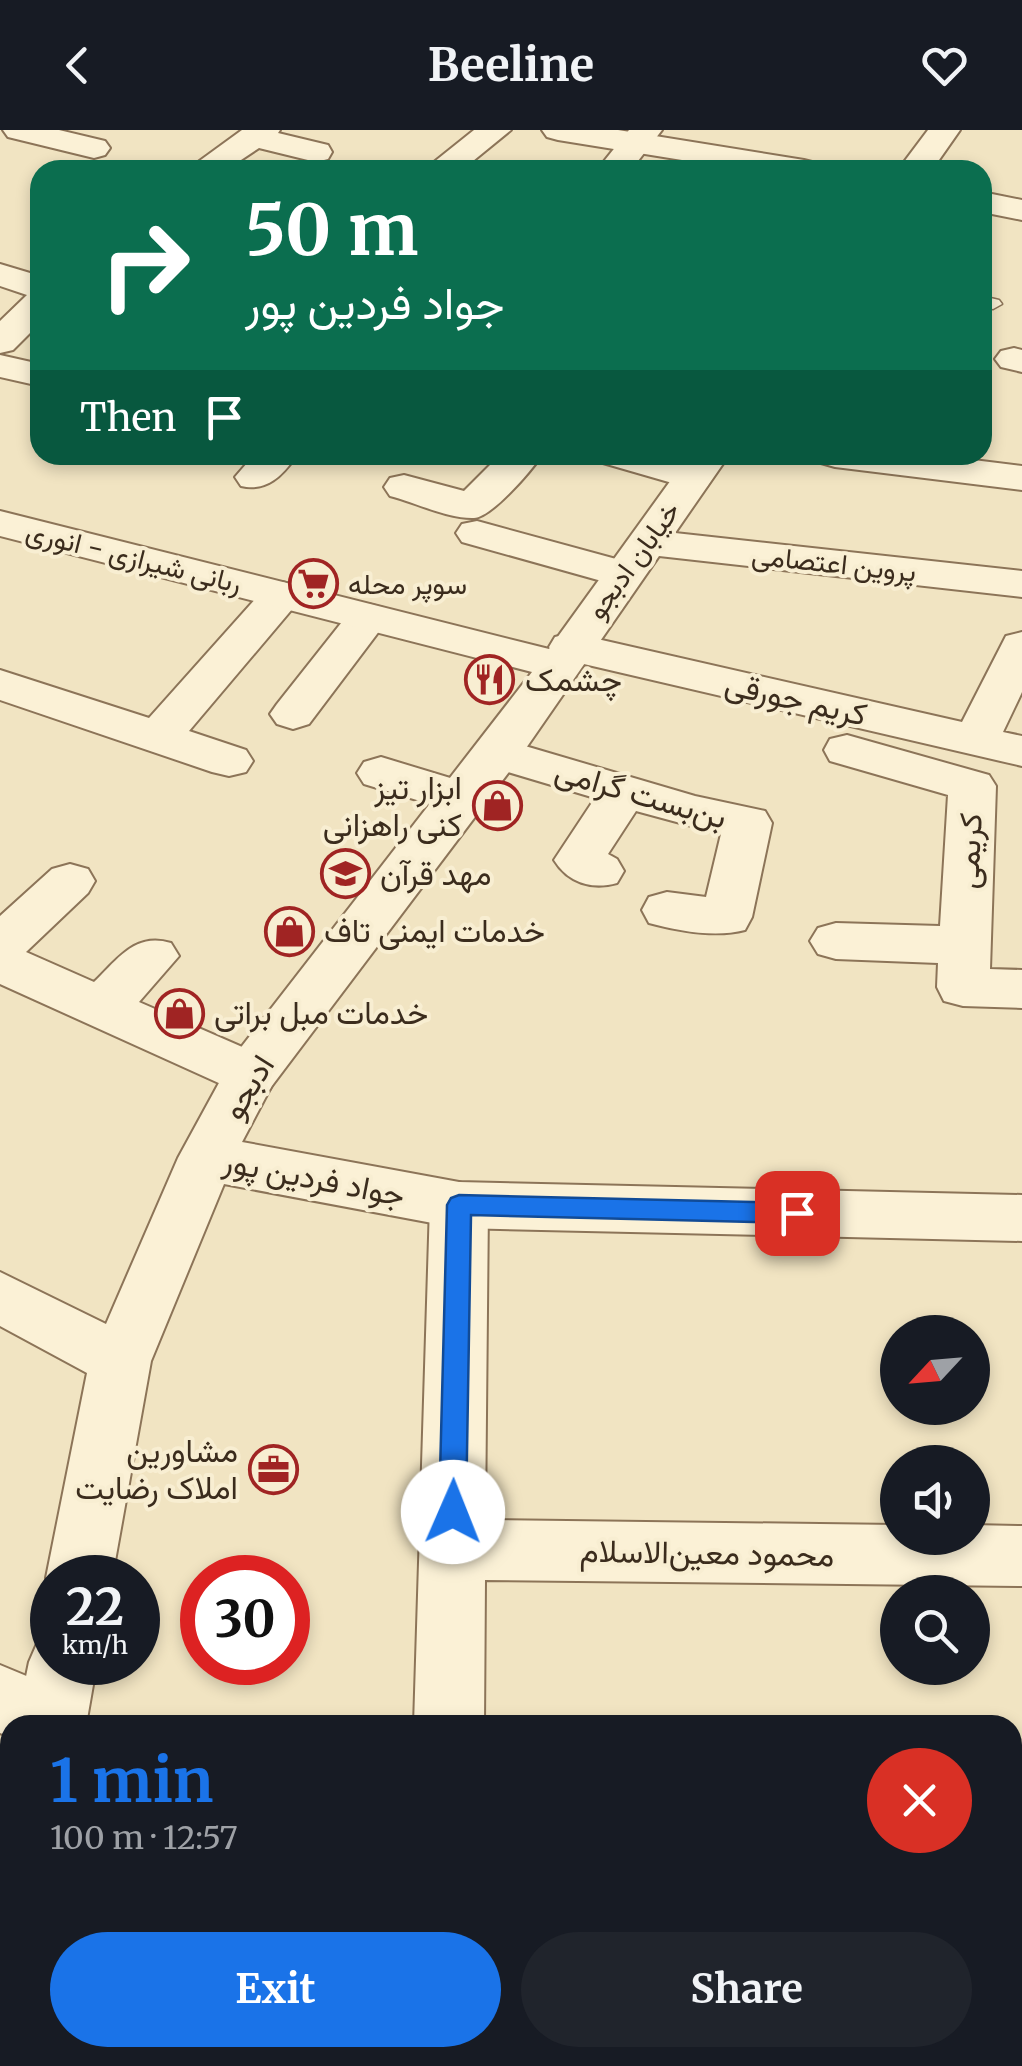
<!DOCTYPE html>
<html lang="en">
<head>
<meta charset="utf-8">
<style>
	body { margin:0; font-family:Merriweather,Vazirmatn,serif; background:#20242c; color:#f1f3f6; height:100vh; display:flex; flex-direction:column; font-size:38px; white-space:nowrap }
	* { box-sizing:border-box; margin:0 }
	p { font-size:32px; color:#9ea1a6 }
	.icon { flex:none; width:55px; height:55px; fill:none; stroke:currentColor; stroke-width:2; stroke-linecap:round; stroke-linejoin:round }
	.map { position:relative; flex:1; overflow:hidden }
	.details { position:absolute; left:0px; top:1585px; width:1022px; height:352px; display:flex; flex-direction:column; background:#171b24; border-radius:30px 30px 0 0; box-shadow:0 5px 15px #0003 }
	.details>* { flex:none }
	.guide { position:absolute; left:30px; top:30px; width:962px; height:305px; border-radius:30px; box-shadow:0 5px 15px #0003; background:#0b6e4f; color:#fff; overflow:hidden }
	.needle { width:65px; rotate:244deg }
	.fabs { position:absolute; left:880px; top:1185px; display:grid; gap:20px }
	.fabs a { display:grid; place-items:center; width:110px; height:110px; border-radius:50%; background:#171b24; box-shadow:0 5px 15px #0003; font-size:50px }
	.speed { position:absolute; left:30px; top:1425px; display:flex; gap:20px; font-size:50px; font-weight:700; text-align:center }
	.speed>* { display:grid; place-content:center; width:130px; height:130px; border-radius:50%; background:#171b24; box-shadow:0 5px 15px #0003; line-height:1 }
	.speed small { font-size:25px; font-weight:400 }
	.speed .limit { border:15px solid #d22; background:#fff; color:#111 }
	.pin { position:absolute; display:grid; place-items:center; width:85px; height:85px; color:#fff; margin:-42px; border-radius:20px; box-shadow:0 5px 15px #0006 }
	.me { position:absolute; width:110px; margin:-55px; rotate:1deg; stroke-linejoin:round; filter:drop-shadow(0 0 8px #0008) }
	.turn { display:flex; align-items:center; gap:35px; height:210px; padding:0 50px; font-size:45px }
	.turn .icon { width:130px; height:130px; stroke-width:2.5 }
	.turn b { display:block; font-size:70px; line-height:85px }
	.then { display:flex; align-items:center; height:95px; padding:0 50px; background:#0003; gap:20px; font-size:38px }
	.round { display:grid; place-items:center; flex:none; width:105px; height:105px; border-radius:52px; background:#20242c }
	.summary { display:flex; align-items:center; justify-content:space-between; height:170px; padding:0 50px }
	h1 { font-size:60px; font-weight:700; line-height:75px; color:#1a73e8 }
	.cta { display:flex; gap:20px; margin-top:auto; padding:20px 50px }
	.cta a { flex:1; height:115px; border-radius:60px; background:#1a73e8; color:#fff; font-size:40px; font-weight:700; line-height:115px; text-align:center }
	.cta a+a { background:#20242c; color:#f1f3f6 }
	header { display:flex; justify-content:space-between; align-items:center; height:130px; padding:0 50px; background:#171b24; font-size:45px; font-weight:700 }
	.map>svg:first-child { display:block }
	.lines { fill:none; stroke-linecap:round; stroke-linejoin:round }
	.service-casing { stroke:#8c7458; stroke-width:3 }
	.minor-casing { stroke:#8c7458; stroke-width:4 }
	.tertiary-casing { stroke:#8c7458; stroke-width:4 }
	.service { fill:#fbf1d6; fill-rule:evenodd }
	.minor { fill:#fbf1d6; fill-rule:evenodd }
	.tertiary { fill:#fbf1d6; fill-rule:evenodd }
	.route { fill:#1a73e8; stroke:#114b97; stroke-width:2.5 }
	.labels { text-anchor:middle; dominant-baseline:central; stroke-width:8; stroke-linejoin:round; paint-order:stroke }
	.far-street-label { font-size:28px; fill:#3b2c1d; stroke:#f8eed2 }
	.far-poi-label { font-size:28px; fill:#3b2c1d; stroke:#f8eed2; text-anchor:start }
	.poi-label { font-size:32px; fill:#3b2c1d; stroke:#f8eed2; text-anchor:start }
	.street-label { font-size:32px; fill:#3b2c1d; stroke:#f8eed2 }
</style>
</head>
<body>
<header><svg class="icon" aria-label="back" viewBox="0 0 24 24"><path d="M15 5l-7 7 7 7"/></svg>Beeline<svg class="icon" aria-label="heart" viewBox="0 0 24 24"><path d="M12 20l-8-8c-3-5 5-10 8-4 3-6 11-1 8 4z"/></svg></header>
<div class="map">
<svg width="1022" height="1936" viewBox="0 0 1022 1936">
	<rect width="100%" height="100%" fill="#f1e4c2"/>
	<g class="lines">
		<defs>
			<path id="service" d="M982,166l17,4 3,4 -9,5 -11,-2z"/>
			<path id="minor" d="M3,0h56l46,11 5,7 -5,7 -11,3 -86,-21z
				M242,0h38l-2,3 50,12 4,7 -4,7 -12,3 -57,-14 -33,22h-39z
				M474,0h37l-49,40h-38z
				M629,0h33l-31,40h-34z
				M982,62l40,8v20l-40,-8z
				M0,134l40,12v47l-27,27 -13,3v-32l27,-26 -27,-9z
				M1014,218l8,2v22l-21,-5 -6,-8 6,-8z
				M0,225l40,9v22l-40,-9z
				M254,325h43c-15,21 -30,37 -56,31l-6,-9z
				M500,325h42c-11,16 -50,62 -68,63 -26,1 -60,-16 -84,-22l-6,-9 6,-9 14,-3 60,16z
				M597,325c30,0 98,-5 116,22l-6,9 -14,3 -90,-26z
				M815,325h118l89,11v24l-187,-23 -14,-4z
				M477,391l161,44 6,9 -6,9 -15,4 -161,-45 -6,-9 6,-9z
				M282,452l15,4 7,9 -115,136 57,19 7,11 -7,11 -17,4 -17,-4 -212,-72v-30l149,48 118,-132z
				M368,474l15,4 7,9 -7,9 -74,98 -16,5 -16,-5 -7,-10 7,-10 76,-96z
				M1022,502v60l-19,40 19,4v30l-451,-105 -16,-4 -6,-10 6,-10 16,-4 391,89 44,-86z
				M847,605l142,40 7,11 -6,183 32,1v38l-59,-2 -19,-5 -7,-14 1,-24 -102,-4 -18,-5 -8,-13 8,-13 18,-5 104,3 8,-131 -118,-34 -6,-11 6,-11z
				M498,608l197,58 70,15 7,12 -20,94 -7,13c-30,8 -66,1 -96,-7l-7,-13 7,-13 18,-5 39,5 15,-63 -85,-23 -28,43 9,5 7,12 -7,12c-25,7 -49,0 -63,-23l41,-62 -114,-34 -6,-11 6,-11z
				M381,627l99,30 7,11 -7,11 -17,5 -99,-30 -7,-11 7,-11z
				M70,734l18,5 7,12 -7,12 -62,59 68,30c24,-23 41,-50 77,-39l8,13 -40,46 131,57 8,15 -8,15 -19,6 -19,-6 -232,-105v-68l52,-47z
				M459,1052l20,7 9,16 -3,315 413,5v13h74v-13l50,1v60l-537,-6 -1,145h-70l16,-520 9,-16z
				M0,1535l77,32 8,28h-75v12l-10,-4z
				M403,1928h78l-1,8h-78z"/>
			<path id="tertiary" d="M542,0h76l186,30 12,3 5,7h-77l-186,-30 -11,-3z
				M928,0h32l-28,40h-34z
				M689,325h40l-54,78 347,38v26l-363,-41 -144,208 -244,323 -29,55 217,40 563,13v46l-563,-13 -235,-44 -73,177 -39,217h-60v15l-6,-15 41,-205 -87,-47v-54l106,52 72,-166 54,-99 300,-387 -532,-136v-25l549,138z
				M52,1504v28h45l-11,63h-70l13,-63 10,-23z
				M10,1796v130l-10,4v-130z"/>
		</defs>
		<use href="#service" class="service-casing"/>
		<use href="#minor" class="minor-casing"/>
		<use href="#tertiary" class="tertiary-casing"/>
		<use href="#service" class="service"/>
		<use href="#minor" class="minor"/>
		<use href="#tertiary" class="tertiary"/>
	</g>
	<path class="route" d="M459,1065l338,8 8,3 4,7 -4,7 -8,3 -326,-8 -5,297 -4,9 -9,3 -10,-3 -4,-9 8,-307 4,-7z"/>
	<defs>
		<symbol id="supermarket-ring" viewBox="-11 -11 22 22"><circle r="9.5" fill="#f8eed2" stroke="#a02423" stroke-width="1.5"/><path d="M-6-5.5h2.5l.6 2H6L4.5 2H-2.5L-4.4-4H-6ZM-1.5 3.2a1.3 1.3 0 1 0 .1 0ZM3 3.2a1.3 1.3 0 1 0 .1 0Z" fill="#a02423"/></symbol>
		<symbol id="restaurant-ring" viewBox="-11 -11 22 22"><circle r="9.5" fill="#f8eed2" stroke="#a02423" stroke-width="1.5"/><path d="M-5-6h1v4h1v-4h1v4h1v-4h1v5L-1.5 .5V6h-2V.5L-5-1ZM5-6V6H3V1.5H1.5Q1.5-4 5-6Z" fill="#a02423"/></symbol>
		<symbol id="shop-ring" viewBox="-11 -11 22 22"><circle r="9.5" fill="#f8eed2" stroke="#a02423" stroke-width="1.5"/><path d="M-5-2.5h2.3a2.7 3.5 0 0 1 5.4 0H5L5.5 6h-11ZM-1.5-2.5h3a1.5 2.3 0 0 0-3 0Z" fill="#a02423"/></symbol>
		<symbol id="school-ring" viewBox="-11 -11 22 22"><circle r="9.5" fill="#f8eed2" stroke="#a02423" stroke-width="1.5"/><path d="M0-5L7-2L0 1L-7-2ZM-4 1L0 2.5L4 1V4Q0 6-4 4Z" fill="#a02423"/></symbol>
		<symbol id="office-ring" viewBox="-11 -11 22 22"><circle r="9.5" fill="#f8eed2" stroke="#a02423" stroke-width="1.5"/><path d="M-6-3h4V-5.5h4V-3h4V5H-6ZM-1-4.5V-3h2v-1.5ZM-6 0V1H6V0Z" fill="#a02423"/></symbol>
	</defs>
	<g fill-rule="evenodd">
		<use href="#supermarket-ring" x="286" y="426" width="55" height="55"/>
		<use href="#restaurant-ring" x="462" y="522" width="55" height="55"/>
		<use href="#shop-ring" x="470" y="648" width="55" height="55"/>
		<use href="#school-ring" x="318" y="716" width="55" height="55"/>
		<use href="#shop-ring" x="262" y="774" width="55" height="55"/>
		<use href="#shop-ring" x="152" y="856" width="55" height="55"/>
		<use href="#office-ring" x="246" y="1312" width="55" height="55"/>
	</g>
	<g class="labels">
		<g class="far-street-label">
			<text transform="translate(134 427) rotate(14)">ربانی شیرازی - انوری</text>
			<text transform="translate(633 430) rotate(-54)">خیابان ادبجو</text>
			<text transform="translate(834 433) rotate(6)">پروین اعتصامی</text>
		</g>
		<g class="far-poi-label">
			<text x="348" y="454">سوپر محله</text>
		</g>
		<g class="poi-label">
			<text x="525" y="550">چشمک</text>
			<text x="462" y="658" text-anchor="end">ابزار تیز<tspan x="462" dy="37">کنی راهزانی</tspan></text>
			<text x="380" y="744">مهد قرآن</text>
			<text x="324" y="801">خدمات ایمنی تاف</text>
			<text x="214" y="883">خدمات مبل براتی</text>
			<text x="238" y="1321" text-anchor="end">مشاورین<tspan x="238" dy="37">املاک رضایت</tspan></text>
		</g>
		<g class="street-label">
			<text transform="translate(796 569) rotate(13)">کریم جورقی</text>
			<text transform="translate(641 664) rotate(16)">بن‌بست گرامی</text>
			<text transform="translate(969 721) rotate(-87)">کریمی</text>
			<text transform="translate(248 957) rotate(-58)">ادبجو</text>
			<text transform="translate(314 1048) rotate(11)">جواد فردین پور</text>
			<text transform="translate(707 1423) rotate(1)">محمود معین‌الاسلام</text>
		</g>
	</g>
</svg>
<div class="fabs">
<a><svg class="needle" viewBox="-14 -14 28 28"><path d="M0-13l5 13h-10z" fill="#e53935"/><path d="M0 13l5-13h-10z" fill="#9ea1a6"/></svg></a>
<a><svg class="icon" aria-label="sound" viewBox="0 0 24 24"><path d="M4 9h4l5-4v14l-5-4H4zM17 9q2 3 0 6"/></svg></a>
<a><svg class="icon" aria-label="search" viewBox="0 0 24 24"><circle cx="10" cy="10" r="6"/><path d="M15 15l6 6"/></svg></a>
</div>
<div class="speed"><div>22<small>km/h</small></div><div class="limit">30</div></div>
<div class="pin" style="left:797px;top:1083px;background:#d93025"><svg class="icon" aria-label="arrive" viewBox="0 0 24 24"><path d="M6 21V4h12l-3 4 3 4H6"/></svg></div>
<svg class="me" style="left:453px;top:1382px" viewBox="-20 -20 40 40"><circle r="19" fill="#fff"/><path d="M0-13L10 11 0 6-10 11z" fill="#1a73e8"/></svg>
<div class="guide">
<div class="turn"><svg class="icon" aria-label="right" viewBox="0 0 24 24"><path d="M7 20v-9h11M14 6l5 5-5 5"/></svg><div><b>50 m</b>جواد فردین پور</div></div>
<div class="then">Then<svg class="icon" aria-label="arrive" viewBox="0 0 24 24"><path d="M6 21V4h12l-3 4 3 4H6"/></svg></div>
</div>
<section class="details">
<div class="summary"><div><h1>1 min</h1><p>100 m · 12:57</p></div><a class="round" style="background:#d93025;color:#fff"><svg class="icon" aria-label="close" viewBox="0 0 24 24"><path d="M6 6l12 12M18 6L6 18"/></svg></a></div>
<div class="cta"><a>Exit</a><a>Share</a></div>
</section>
</div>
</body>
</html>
